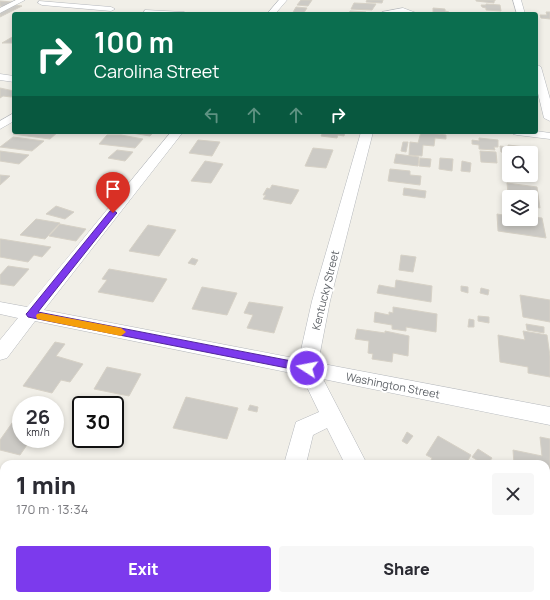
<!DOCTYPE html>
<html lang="en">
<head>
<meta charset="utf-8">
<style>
	body { margin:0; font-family:Manrope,sans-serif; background:#f7f7f7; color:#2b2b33; height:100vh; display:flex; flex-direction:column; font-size:15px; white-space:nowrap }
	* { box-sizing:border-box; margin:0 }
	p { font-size:13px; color:#7c7c81 }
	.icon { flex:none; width:22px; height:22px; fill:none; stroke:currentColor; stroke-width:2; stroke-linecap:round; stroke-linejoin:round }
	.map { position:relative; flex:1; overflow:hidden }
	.drawer { position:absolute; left:0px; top:460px; width:550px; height:140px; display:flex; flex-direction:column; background:#fff; border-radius:12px 12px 0 0; box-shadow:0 2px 6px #0003 }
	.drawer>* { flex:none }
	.hud { position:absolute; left:12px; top:12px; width:526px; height:122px; border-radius:4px; box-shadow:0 2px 6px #0003; background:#0b6e4f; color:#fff; overflow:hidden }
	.buttons { position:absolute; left:502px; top:146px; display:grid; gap:8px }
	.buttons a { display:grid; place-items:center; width:36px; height:36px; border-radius:4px; background:#fff; box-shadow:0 2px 6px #0003; font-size:20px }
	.speed { position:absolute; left:12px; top:396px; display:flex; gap:8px; font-size:20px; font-weight:700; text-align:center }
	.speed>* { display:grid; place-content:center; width:52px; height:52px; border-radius:50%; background:#fff; box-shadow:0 2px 6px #0003; line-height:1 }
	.speed small { font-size:10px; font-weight:400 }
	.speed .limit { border:2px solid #111; border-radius:6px; background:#fff; color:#111 }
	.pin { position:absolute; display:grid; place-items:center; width:34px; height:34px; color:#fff; margin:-41px -17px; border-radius:50% 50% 50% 0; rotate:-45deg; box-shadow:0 0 4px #0007 }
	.pin .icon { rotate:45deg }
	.me { position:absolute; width:44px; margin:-22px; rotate:281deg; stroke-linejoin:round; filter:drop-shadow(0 0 3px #0008) }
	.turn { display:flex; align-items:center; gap:14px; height:84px; padding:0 16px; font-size:18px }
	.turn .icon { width:52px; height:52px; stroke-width:2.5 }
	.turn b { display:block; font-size:28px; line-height:34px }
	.lanes { display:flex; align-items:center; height:38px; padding:0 16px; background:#0003; justify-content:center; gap:20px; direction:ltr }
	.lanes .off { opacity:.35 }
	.round { display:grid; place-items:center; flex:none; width:42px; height:42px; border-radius:4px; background:#f7f7f7 }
	.summary { display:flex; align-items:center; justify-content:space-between; height:68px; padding:0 16px }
	h1 { font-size:24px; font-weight:800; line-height:30px }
	.primary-button { display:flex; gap:8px; margin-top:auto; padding:8px 16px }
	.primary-button a { flex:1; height:46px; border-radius:4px; background:#7c3aed; color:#fff; font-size:16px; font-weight:800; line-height:46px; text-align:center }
	.primary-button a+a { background:#f7f7f7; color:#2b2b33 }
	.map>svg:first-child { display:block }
	.building { fill:#cccac5; stroke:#d6d1c6 }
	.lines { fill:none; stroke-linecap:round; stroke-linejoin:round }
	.minor-casing { stroke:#b5b8bc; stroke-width:1 }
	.minor { fill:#fff; fill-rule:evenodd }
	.route { fill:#7c3aed; stroke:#51269a }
	.slow { fill:#f59e0b }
	.labels { text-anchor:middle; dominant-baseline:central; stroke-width:4; stroke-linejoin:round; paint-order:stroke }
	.street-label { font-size:11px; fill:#5f6368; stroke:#fff }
</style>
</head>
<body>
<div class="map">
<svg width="550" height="600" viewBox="0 0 550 600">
	<rect width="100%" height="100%" fill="#f1efe8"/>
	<path class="building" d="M301,0h11l-4,6 -11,-1z
		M367,0h16l-1,3 -16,-1z
		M476,0h19v1h-1v2l-18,-2z
		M0,1l12,1 -9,4h-3z
		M354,3l22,1 -4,6 -21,-1z
		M486,4l14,1 1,6 -15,-1v-2l-4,-1 -1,-2h5z
		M14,5l8,1 -22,11v-5z
		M296,7l11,1 -4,6h-11z
		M433,8l12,1v2l4,1v2h-16z
		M350,11l16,1v2h-20h3z
		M546,12h4v7l-9,-1 -1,-3h7z
		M14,36v7h-12z
		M0,88l14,3v5l-3,1 -8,-1 -3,2z
		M15,132h43l-8,7 -37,-5z
		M126,132h28l-4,4z
		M323,132h22l-1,4 -6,-1 -1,3 -16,-2z
		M421,132l25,3v4l-11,-1 -1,8 -11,-1 -1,11 -13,-1 1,-13 8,1z
		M107,135h14l22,4 -8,9 -36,-4z
		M13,137l31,4 -12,10 -32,-4z
		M479,138l19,2v7h-4l1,3 -16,-1v-4l-7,-1v-4l7,1z
		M198,140l22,2 -8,14 -23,-3z
		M403,142h5l-2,10 -5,-1z
		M508,145l26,3 1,9 -4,-1v-3h-22l-1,3v-3l-7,-1 -1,-6 8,1z
		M313,148l20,2 -7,18 -21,-2z
		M117,150l16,2 -8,9 -17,-3z
		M0,151l29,4 -10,9 -19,-3z
		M480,151l16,1 1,11 -16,-1z
		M396,154l23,3 -1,9 -24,-3z
		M420,158l11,1 -1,8 -11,-1z
		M440,158l13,1 -1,12 -13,-2z
		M205,161l18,3 -12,19 -20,-2z
		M462,161l9,2 -1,9 -9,-1z
		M390,169l20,2v4l11,1 -1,9 -32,-4z
		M0,175l10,1 -10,9z
		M507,183l30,4 3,21 -9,-2v-9h-22v6z
		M272,185l27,5 -8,14 -28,-5 3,-4h-3l4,-7 3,1z
		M404,188l22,3 -1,7 -22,-3z
		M56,206l18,6 -9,7 -19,-5z
		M497,214l12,2v3h25l-1,-2 9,1 4,20 -48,-7z
		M36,219l24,4 -15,16 -25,-4z
		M60,224l26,5 -10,12 -27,-5z
		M148,225l28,5 -17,26 -30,-5z
		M0,239h1l50,8 -9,10 -8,-2 -6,7 -28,-5z
		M401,255l15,2 -3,15 -14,-2z
		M192,258l6,2 -3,5 -7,-2z
		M8,266l21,3 -15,17 -14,-2v-9z
		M109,269l58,10 -14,23 -55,-10 9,-12 -5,-1z
		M396,280l36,6 -1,16 -54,-9 2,-8 16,3z
		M461,286l7,1v6l-7,-2z
		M202,287l35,6 -10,22 -35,-6z
		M481,288l8,2 -1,5 -8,-2z
		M520,295l30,5v22l-27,-5z
		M249,302l34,5 -9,26 -27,-5 6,-13 -9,-2z
		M393,307l44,7 -1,18 -30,-5v4l-14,-2v-4l-18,-3 1,-10 14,3v-3l4,1z
		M478,316l11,1v6l-11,-2z
		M469,319l5,1v7h-6z
		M526,324l18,3v6l-17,-3z
		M357,329l28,4v-2l24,5 -1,20 -15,-3 -1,9 -20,-3 1,-5 -5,-1 1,-12 -14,-2z
		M523,331l24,4 3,21v21l-22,-4v-6l-28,-5 -2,-27 27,5z
		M55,342l10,2 -9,12 27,8 -13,18 -9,-2 -9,13 -29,-7z
		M107,367l34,7 -12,22 -35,-7z
		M186,397l52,11 -11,31 -54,-11z
		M250,405l8,2 -1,5 -9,-2z
		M17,416l4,1v22h10l-11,16 -20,-5v-10z
		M407,432l6,4 -6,8 -5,-3z
		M438,436l33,19 -5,9h-37l3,-6 -6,-3z
		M540,437l10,2v52l-4,-1v-26h-32l-1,-14 29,6z
		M478,449l14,9 -4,6h-5l-11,-7z
		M106,596h70l4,1 -1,3h-75z"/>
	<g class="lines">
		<defs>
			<path id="minor" d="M16,0h9l-25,13v-5z
				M279,0h8l-12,14h-8z
				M513,0h8l4,14h-8z
				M39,1l72,6 4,2 -4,2 -69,-6 -4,-2z
				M403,8l16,6 -16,-2 -22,2 1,-2z
				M145,10l39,2 4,2h-41l-3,-2z
				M536,64l5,3 9,32v22l-6,-3 -8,-33z
				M0,74l14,2v6l-14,-2z
				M14,113v8l-14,8v-8z
				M536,131l14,2v6l-33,-4 -4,-1 -2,-2z
				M171,132h12l-139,178 255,49 13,-58 49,-169h12l-43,169 -12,62 232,44v18l-227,-46 44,85h-22l-18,-36 -14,7 -7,29h-22l12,-42 23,-10 -18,-37 -266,-54 -28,37 -7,2v-20l18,-22 -18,-4v-12l27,5z
				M244,596h26l-1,4h-26z
				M414,596h27l1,4h-27z"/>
		</defs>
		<use href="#minor" class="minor-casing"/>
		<use href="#minor" class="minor"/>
	</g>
	<path class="route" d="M113,210l4,3 -1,1 -78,98 269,52 3,1 2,3 -2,3 -3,1 -279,-55 -2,-3 2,-2 82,-101z"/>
	<path class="slow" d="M41,313l80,15 5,4 -5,4 -84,-17 -1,-3 1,-2z"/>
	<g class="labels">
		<g class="street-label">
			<text transform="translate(325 290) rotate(-76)">Kentucky Street</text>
			<text transform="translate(393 385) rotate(11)">Washington Street</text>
		</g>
	</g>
</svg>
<div class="buttons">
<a><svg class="icon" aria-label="search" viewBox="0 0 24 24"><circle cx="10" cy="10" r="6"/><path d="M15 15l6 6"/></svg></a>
<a><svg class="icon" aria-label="layers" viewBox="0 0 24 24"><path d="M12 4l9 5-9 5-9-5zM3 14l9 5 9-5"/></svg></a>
</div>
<div class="speed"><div>26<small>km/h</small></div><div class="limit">30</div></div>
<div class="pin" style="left:113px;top:213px;background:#d93025"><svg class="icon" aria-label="arrive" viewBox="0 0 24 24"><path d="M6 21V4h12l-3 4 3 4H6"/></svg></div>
<svg class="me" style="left:307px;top:368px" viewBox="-20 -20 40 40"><circle r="17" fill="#7c3aed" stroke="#fff" stroke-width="3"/><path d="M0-11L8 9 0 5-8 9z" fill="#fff"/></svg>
<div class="hud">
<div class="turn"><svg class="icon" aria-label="right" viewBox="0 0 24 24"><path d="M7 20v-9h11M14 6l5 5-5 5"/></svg><div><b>100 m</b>Carolina Street</div></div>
<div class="lanes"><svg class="icon off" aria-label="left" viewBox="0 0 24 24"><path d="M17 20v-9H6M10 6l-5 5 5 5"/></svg><svg class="icon off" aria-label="ahead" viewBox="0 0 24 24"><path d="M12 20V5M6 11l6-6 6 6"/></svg><svg class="icon off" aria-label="ahead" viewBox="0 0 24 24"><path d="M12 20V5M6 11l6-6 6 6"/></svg><svg class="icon" aria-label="right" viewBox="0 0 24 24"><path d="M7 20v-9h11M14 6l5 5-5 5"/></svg></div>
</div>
<section class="drawer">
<div class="summary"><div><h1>1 min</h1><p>170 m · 13:34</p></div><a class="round"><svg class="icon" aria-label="close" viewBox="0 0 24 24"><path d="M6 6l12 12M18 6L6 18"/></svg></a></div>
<div class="primary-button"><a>Exit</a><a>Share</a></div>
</section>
</div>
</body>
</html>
